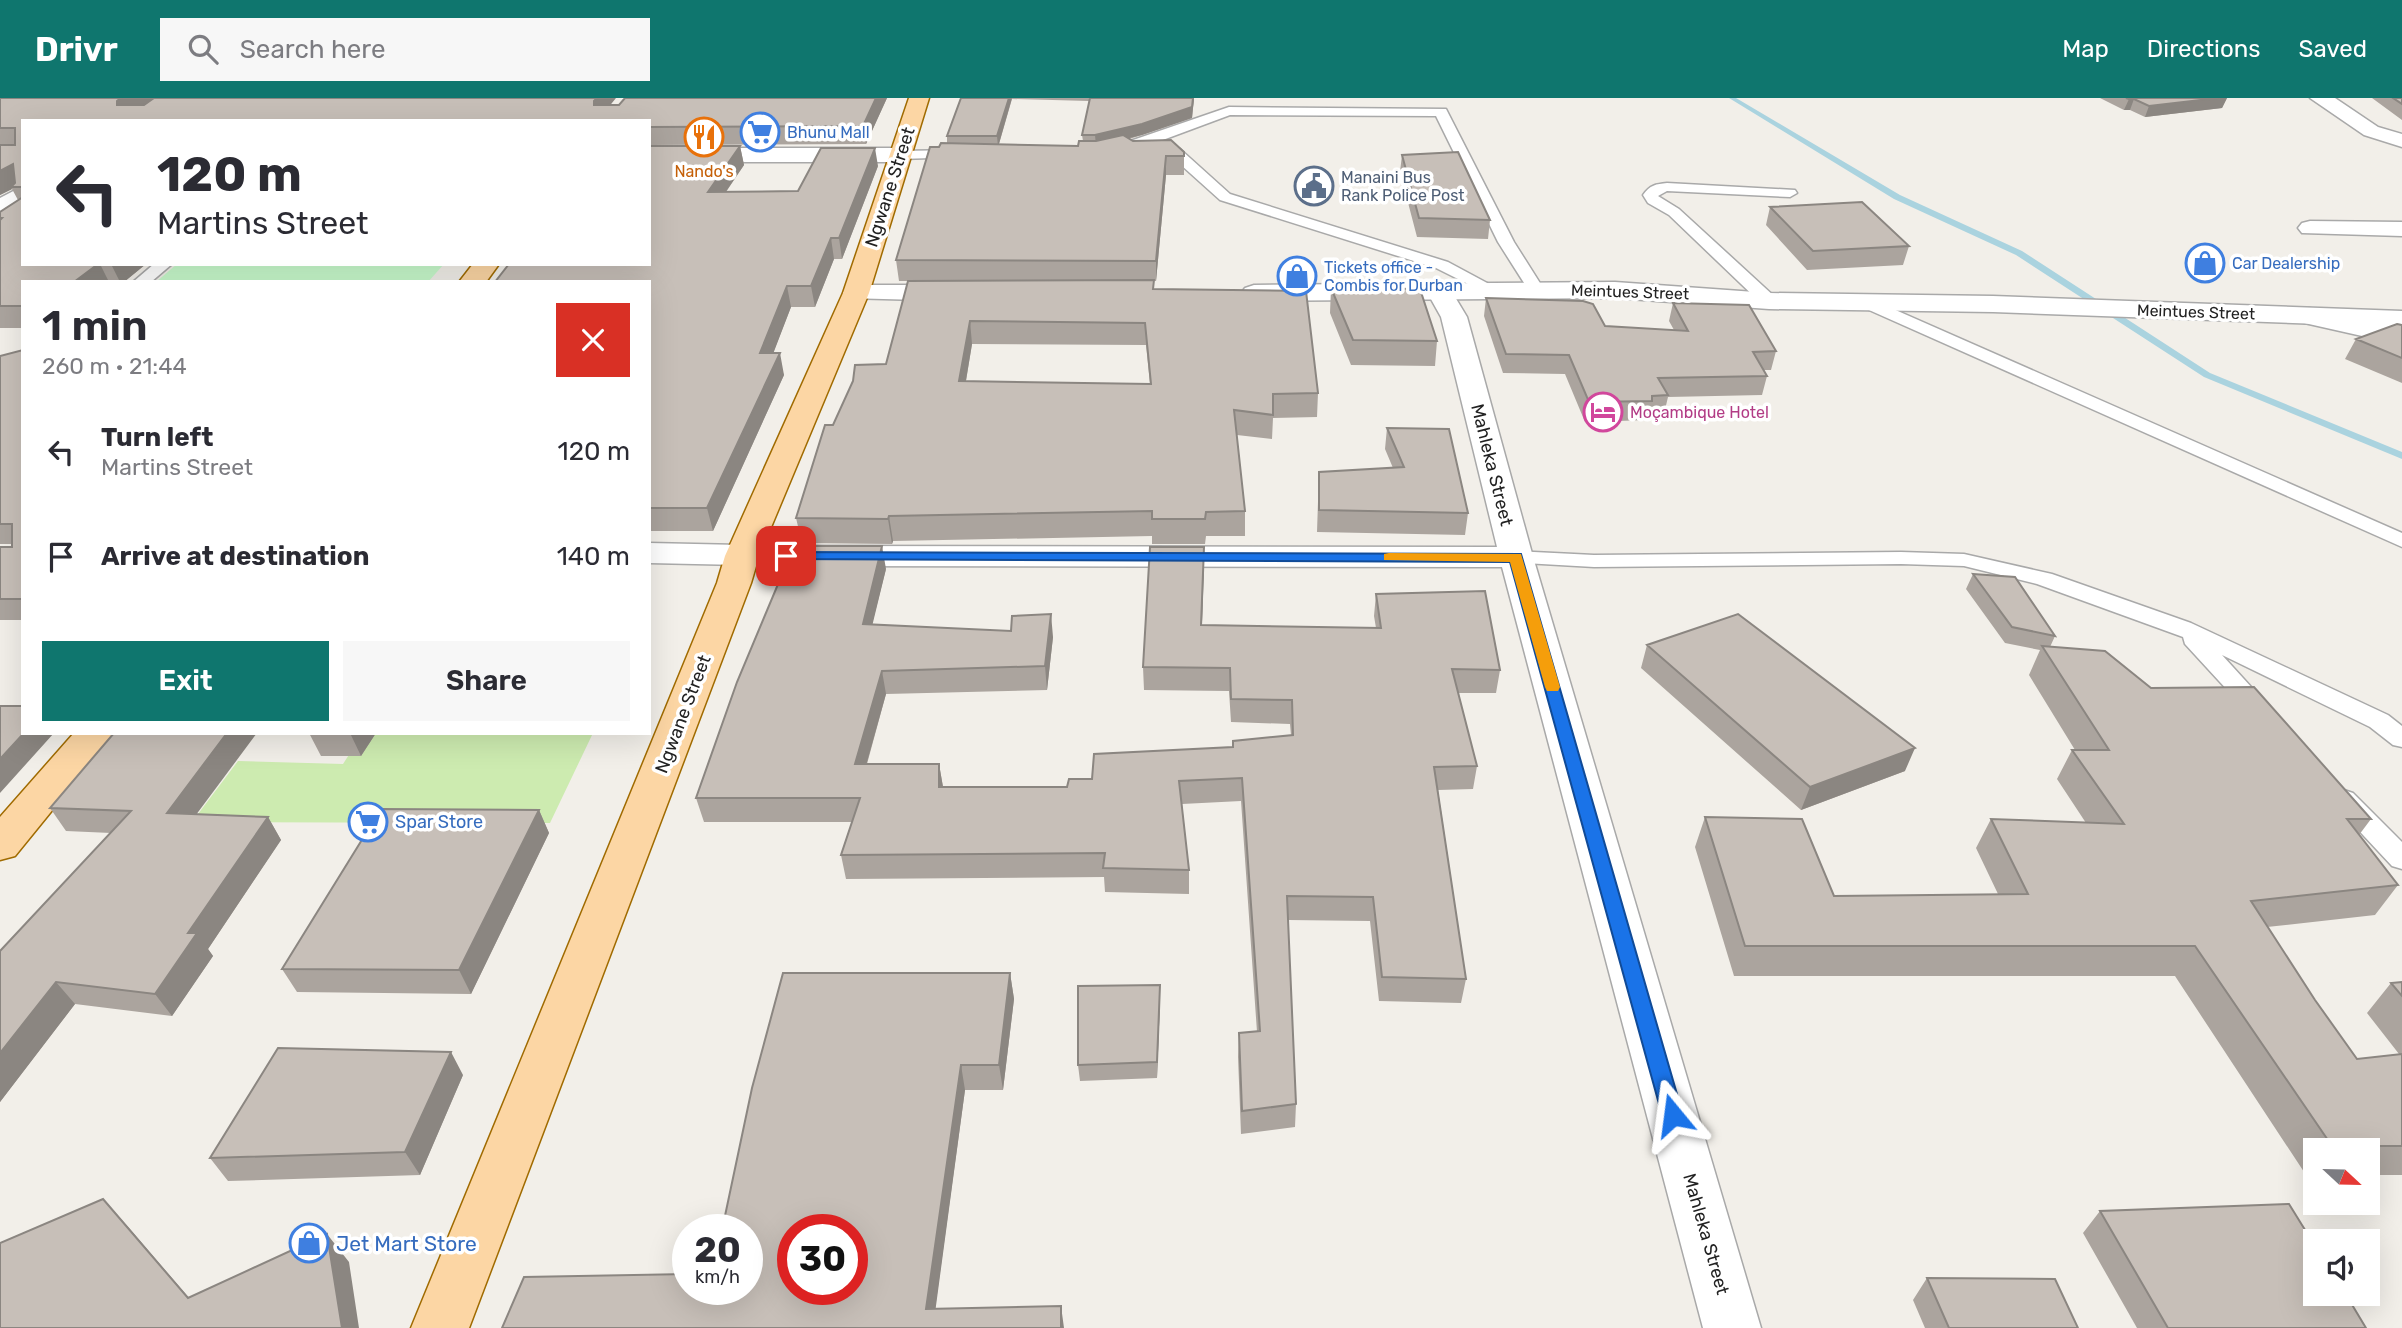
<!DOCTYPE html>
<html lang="en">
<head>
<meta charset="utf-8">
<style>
	body { margin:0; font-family:Rubik,sans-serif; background:#f7f7f7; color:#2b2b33; height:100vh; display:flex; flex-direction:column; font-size:26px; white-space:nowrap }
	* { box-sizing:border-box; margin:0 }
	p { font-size:23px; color:#7c7c81 }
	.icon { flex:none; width:38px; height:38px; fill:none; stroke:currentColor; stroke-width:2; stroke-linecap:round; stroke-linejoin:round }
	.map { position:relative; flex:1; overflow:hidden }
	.panel { position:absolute; left:21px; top:182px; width:630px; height:455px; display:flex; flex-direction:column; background:#fff; border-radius:0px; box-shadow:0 7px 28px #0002 }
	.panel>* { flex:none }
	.guide { position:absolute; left:21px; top:21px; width:630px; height:147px; border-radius:0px; box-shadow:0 7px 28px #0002; background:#fff; color:#2b2b33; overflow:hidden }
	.needle { width:46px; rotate:112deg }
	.tools { position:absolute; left:2303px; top:1040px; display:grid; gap:14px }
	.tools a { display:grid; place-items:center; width:77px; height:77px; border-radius:0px; background:#fff; box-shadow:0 7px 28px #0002; font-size:35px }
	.speed { position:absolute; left:672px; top:1116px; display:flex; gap:14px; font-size:35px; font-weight:700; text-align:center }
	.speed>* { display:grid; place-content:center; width:91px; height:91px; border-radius:50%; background:#fff; box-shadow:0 7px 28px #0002; line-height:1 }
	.speed small { font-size:18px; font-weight:400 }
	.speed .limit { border:10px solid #d22; background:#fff; color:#111 }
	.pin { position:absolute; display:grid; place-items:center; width:60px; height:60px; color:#fff; margin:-30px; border-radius:14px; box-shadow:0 4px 10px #0006 }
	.me { position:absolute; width:77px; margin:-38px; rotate:344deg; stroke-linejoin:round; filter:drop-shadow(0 0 5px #0008) }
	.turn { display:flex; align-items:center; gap:24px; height:147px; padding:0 21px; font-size:32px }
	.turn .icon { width:91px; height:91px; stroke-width:2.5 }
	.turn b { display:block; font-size:49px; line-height:60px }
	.round { display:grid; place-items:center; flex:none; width:74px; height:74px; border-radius:0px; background:#f7f7f7 }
	.summary { display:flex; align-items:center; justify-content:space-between; height:119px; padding:0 21px }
	h1 { font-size:42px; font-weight:600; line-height:52px }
	.primary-button { display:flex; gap:14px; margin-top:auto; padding:14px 21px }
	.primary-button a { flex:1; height:80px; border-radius:0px; background:#0f766e; color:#fff; font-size:28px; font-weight:600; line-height:80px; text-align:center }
	.primary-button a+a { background:#f7f7f7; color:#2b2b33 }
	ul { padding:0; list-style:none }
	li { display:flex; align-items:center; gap:21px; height:105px; padding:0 21px }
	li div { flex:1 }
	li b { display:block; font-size:26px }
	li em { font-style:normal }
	header { display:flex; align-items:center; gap:42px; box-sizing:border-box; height:98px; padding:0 35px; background:#0f766e; color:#fff }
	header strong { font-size:33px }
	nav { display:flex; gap:38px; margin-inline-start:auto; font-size:24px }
	.search { width:490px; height:63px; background:#f7f7f7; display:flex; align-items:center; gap:18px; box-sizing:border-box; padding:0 24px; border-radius:0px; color:#7c7c81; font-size:26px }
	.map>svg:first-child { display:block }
	.grass { fill:#cdebb0 }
	.park { fill:#c8facc }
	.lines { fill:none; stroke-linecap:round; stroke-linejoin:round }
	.stream { fill:#aad3df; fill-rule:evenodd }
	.service-casing { stroke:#a9a9a9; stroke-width:3 }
	.minor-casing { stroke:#a9a9a9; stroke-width:3 }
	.tertiary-casing { stroke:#a9a9a9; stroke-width:3 }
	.primary-casing { stroke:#a06b00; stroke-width:3 }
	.service { fill:#fff; fill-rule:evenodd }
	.minor { fill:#fff; fill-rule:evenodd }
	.tertiary { fill:#fff; fill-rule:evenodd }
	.primary { fill:#fcd6a4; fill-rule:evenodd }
	.wall { fill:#aba49e; fill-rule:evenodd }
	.shaded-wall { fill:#8b8681 }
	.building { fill:#c7bfb8; stroke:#8b8681; stroke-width:2; fill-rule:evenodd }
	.route { fill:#1a73e8; stroke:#114b97; stroke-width:2 }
	.slow { fill:#f59e0b }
	.labels { text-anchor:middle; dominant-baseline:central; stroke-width:7; stroke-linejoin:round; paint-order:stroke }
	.far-shop-label { font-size:16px; fill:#366cbe; stroke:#fff; text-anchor:start }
	.far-food-label { font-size:16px; fill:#c56008; stroke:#fff }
	.far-service-label { font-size:16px; fill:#4e5e75; stroke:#fff; text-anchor:start }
	.far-street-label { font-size:16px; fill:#222; stroke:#fff }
	.far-hotel-label { font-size:16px; fill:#b23c85; stroke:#fff; text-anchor:start }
	.street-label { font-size:18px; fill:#222; stroke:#fff }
	.shop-label { font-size:18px; fill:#366cbe; stroke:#fff; text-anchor:start }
	.near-shop-label { font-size:21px; fill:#366cbe; stroke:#fff; text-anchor:start }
</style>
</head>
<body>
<header>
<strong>Drivr</strong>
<div class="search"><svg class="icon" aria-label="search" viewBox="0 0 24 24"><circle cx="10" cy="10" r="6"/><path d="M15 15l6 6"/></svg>Search here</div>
<nav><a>Map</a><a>Directions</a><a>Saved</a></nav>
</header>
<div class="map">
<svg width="2402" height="1230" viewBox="0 0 2402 1230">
	<rect width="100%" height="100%" fill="#f2efe9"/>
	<path class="grass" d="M363,635h230l-43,90 -358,-1 46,-61 105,3z"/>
	<path class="park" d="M177,166h267l-16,18h-272z"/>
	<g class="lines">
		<path class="stream" d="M1729,0h7l164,97 122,56 188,122 192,79v7l-198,-82 -188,-122 -122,-56z"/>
		<defs>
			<path id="service" d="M1229,9l217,2 68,133 31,49 -2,3h-12l-33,-52 -62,-126 -206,-1 -78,29 -38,9 -7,-4z
				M1175,50l5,1 50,45 218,68 54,29 -2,3h-12l-52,-26 -216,-68 -49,-44h-17l-7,-4 7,-4z
				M959,52l5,1v6l-64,2 -7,-4 7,-4z
				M1667,85l128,7 2,3 -7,4 -123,-6 -9,5 21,13 96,88 2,4 -2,4h-12l-94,-90 -21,-12 -5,-8c7,-10 13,-11 24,-12z
				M154,166h18l-21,18h-18z
				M1866,199l536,236v14l-542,-241 -2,-4z
				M1516,453l78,4 307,-3 63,2 88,20 139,49 197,92 14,11v21l-9,-2 -23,-18 -148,-72 52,57 -3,6 -9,2 -9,-2 -68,-74 -2,-7 -146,-53 -73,-18 -63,-2 -307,3 -86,-5 -3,-5 3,-5z
				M2344,692l9,3 49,49v27l-10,-3 -57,-61 -4,-6 4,-6z"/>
			<path id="minor" d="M2310,0h25l43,29 24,7v13l-38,-12z
				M649,50h251l8,2 3,5 -3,5 -8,2h-251z
				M23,88v17l-23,12v-17z
				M2310,123l92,1v14l-100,-3 -4,-5 4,-5z
				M1440,186l9,3 18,30 66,240 228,771h-58l-201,-761 -716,-1 -137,-3v-20l137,3 711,1 -56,-230 -14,-25 4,-5z
				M2309,210l93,21v16l-102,-23 -4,-6 4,-6z"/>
			<path id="tertiary" d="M1615,184l154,11 224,3 409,15v16l-409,-15 -224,-3 -154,-11 -361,3 -9,-3 -4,-5 4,-5 9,-3z
				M856,187h100l9,3 4,5 -4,5 -9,3 -109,-3 -4,-5 4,-5z"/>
			<path id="primary" d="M909,0h20l-60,195 -110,263 -8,27 -282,745h-58l306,-745 8,-27 118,-263z
				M473,166h26l-13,18h-27z
				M74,635h41l-100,123 -15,4v-43z"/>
		</defs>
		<use href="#service" class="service-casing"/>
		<use href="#minor" class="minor-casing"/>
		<use href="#tertiary" class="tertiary-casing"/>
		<use href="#primary" class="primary-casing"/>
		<use href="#service" class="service"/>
		<use href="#minor" class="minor"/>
		<use href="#tertiary" class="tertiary"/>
		<use href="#primary" class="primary"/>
	</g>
	<path class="wall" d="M0,0l610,7h9l6,-7h262l-21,46 -217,1v-24h-626v143h123l-22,18h-101v46h-23v-116l18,-12 -6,-11 -12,6z
		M961,0h233l-2,20 -50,17 -13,4 4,2 51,11v23h-18l-10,106h-2v8l164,104 -1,24 -44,1 -1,21 -35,-4 8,76v25h-39l-1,8h-53v-8l-259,5 -1,3 -90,-1 -6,-25 37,-93 53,-61 139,-83h-126l-3,-21 43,-113 8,-4v-7zM1012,1l77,2 -7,34 1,6 -5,5 -79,-2zM972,246l174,1 4,39 -184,-3z
		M2100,0h127l-5,10 -77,9 -15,-7h-6z
		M2372,0h30v22z
		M740,48l4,19 -18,27 72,-1 80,-25 -36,93h-8l-19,48h-24l-18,46 11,22 -71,156h-64v-249z
		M1402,57l88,65 -2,19 -71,-2 -17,-65z
		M1770,109l139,39 -6,19 -96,5 -41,-45z
		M1331,190l106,53 -2,25 -84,-1 -21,-52z
		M1486,200l119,28 69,4 -5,-9 4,-18 103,48 -5,19h-7l3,6 -5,19 -94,2 -4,17 -15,1 -1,5 -63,2 -20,-48 -62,-1 -19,-57z
		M2402,227v58l-57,-24 11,-20z
		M23,252v270h-23v-73h12v-3h-12v-188z
		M1387,330l81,85 -3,22 -148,-3 2,-60 74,-4 -8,-19z
		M1204,449l-2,78 174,3 -2,-12 2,-22 124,76 -4,23h-38l19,73 -4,23 -35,1 28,189 -5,24 -82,-2 -9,-80 -82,-1 8,184 -1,23 -54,7 -3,-77 1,-24 18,-1 -16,-231 -59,3 7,66v24l-84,-2 -1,-15 -258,2 -5,-24 11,-33h-148l-8,-24 190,-229 -14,55 181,13 -6,53 -161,4 -19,70h72l4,23h124l25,-8 199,-44 -1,-11 -59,-2 -2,-31 -85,-1 -1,-23z
		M1973,476l82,62 -5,11 101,41 220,131 -12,16 39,50 -23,30 -108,12 48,73 42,59 42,-5 -32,-41 24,-30 11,-1v193h-34v-25h-53v25h-9l-131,-199h-441l-39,-129 10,-30 129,79 164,-2 -22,-46 15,-29 95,4 -29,-44 15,-29h3l-46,-75 11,-25 -35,-7 -39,-54z
		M1647,547l258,126 -104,39 -160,-142z
		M309,635h67l-15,23h-40z
		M50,710l218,9 13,23 -73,109 5,7 -41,60 -97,-12 -75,98v-151l111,-118 -45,-2z
		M539,712l10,23 -78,161 -174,-2 -15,-23z
		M1010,875l4,26 -11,91h-38l-30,219 -188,-19z
		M1160,903l-3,77 -77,3 -2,-16z
		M463,977l-43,100 -192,6 -18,-23z
		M2100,1113l266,117h-229l-54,-95z
		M1927,1180l151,50h-153l-12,-28z"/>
	<path class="shaded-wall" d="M121,0h33l-29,21 -8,-14v-4z
		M597,0h19l-17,21v2l-5,-20z
		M876,0h11l-21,46 -3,-18z
		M1009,0h3l-14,49 -1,-11z
		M1193,0h1l-2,20 -50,17 -46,11 -1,-11z
		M2218,0h9l-5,10 -77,9 4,-11z
		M2129,1h5l-4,11h-6z
		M740,48l4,19 -32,47 -4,-20z
		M875,50l3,18 -36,93 -3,-21z
		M1166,58v19l-10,106v-20z
		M13,66l3,23h-5l1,2 -12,6v-24z
		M831,140l3,21 -19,48 -4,-21z
		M98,166h2l9,18h-35z
		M111,166h35l-22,18h-4z
		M787,188l4,21 -26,68 -5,-22z
		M970,223l2,23 -10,60 -3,-23z
		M780,255l4,22 -71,156 -6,-23z
		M889,418l4,25 -1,3 -4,-25z
		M882,448l4,23 -19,78 -4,-23z
		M1204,449v22l-3,79v-23z
		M1051,516l2,23 -6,53 -2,-24z
		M882,573l4,23 -26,93 -5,-23z
		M24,635h30l-54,60v-34z
		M227,635h30l-76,102 -14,-22z
		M350,635h26l-15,23z
		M1915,650l-10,23 -104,39 9,-23z
		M939,666l4,23h-4z
		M539,712l10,23 -78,161 -12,-24z
		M268,719l13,23 -73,109 5,7 -41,60 -17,-22 33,-61z
		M1010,875l4,26 -11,91 -4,-25z
		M56,884l19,22 -75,98v-49z
		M1160,887v16l-3,77v-16z
		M451,954l12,23 -43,100 -15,-23z
		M961,967l4,25 -32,238 -7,-19z
		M103,1101l26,29 84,98 -25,-28z
		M327,1136l22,28 10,66h-17z
		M1061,1208l3,22h-3z"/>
	<path class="building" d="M0,0h121l-4,3v4h27l10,-7h443l-3,3v4h25l6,-7h251l-13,28 -214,1v-6h-626v66h-12l4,-4 -2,-19 -13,7v-26h15v-17h-15z
		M961,0h48l-12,38h-50z
		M1090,0h103l-1,9 -50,17 -47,11h-13z
		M2126,0h92l-69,8 -15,-7h-5z
		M2393,0h9v6z
		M1123,37l10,6 38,-1 13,12v4h-18l-10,105 -260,-1 34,-113h9l2,-4 137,3 1,-5h17z
		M649,48h91l-32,46 90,-1 23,-43h54l-36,90h-8l-20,48h-24l-27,67h20l-73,155h-58v-226h-154l14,-18h140z
		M1458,54l32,68 -71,-2 -17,-63z
		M23,99v67h75l-24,18h-51v24h-23v-86l2,-2h-2v-6z
		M1862,104l47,44 -96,5 -43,-44z
		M1154,182l-1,9 153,2 12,102 -45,1v21l-39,-5 11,101 -39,1 -1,7h-53v-8l-263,5 -1,3 -92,-1 29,-93h8l20,-44 2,-16 31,-1 22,-83zM970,223l175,2 6,61 -192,-3z
		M1331,190l89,1 17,52 -84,-1z
		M1486,200l97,3 10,3 12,22 83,5 -15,-28 76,2 27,46 -23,1 14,24 -109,2 10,17 -16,1v5l-63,1 -20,-47 -63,-1z
		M2397,226l5,1v33l-46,-19z
		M23,252v249h-23v-52h12v-23h-12v-168z
		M1387,330l62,1 19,84 -149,-3v-38l85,-5z
		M794,448h88l-19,78 148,7 1,-15 39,-2 -6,52 -163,5 -27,93h84v23h128l2,-8h23l2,-25 139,-7v-6l60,-6 -1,-35 -61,-1 -1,-31 -87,-1 7,-120h54l-3,78 180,3 -5,-34 109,-3 15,79 -48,-1 25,97 -43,1 32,212 -84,-2 -9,-80 -86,-1 9,208 -54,7 -3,-78 21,-2 -18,-253 -63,3 10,89 -86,-2 2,-15 -264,2 19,-57h-164l41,-116z
		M1973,476l42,3 40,59 -43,-9z
		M1738,516l177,134 -105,39 -163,-142z
		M2042,548l63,5 46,37 103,-1 117,132h-24l51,66 -147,16 64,99 42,59 45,-5v92h-70l-137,-200h-450l-40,-129 97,2 32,77 194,-2 -37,-75 133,5 -52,-74h37z
		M0,608h23v27h1l-24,26z
		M114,635h113l-60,80 101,4 -80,116h9l-42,61 -99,-12 -56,71v-102l131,-140 -81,-3z
		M309,635h41l-41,1z
		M381,711l158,1 -80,160 -177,-1z
		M783,875h227l-11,92h-38l-35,244 135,-3v22h-559l22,-51 164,-3v16h59v-60h-25l30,-142zM793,1132h59v60h-59z
		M2402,884v14l-11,-13z
		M1160,887l-3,77 -79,3v-79z
		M278,950l173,4 -46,100 -195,6z
		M103,1101l85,99 139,-64 15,94h-342v-85z
		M2289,1106l26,42v47h30l21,35h-198l-68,-117z
		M1927,1180l128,1 23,49h-129z"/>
	<path class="route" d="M786,454l735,2 162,561 -3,7 -7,2 -8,-2 -3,-7 -152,-553 -729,-3v-6z"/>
	<path class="slow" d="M1389,455l132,1 39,133 -2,4h-11l-2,-4 -35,-125 -126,-2v-6z"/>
	<defs>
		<symbol id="supermarket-ring" viewBox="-11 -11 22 22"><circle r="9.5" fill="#fff" stroke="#3f7fe0" stroke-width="1.5"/><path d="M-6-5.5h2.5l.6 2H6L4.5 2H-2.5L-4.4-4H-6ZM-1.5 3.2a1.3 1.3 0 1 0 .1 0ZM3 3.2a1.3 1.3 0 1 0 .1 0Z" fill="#3f7fe0"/></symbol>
		<symbol id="restaurant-ring" viewBox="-11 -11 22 22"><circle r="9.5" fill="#fff" stroke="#e8710a" stroke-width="1.5"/><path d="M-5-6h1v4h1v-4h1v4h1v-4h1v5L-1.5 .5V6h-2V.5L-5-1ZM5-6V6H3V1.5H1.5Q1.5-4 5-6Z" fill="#e8710a"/></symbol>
		<symbol id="civic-ring" viewBox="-11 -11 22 22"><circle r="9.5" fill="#fff" stroke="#5c6f8a" stroke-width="1.5"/><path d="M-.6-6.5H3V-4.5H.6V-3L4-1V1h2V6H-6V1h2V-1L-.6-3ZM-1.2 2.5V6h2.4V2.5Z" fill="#5c6f8a"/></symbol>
		<symbol id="shop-ring" viewBox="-11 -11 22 22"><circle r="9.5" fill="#fff" stroke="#3f7fe0" stroke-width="1.5"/><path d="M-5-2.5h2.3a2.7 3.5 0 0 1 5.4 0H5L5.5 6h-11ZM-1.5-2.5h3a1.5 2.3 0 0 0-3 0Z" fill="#3f7fe0"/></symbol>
		<symbol id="hotel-ring" viewBox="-11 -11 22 22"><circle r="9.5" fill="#fff" stroke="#d1479c" stroke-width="1.5"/><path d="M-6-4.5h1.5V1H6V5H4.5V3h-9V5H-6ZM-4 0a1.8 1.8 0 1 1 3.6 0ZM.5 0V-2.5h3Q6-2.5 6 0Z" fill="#d1479c"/></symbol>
	</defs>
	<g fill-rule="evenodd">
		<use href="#supermarket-ring" x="738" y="12" width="44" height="44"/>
		<use href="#restaurant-ring" x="682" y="17" width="44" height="44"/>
		<use href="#civic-ring" x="1292" y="66" width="44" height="44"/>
		<use href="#shop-ring" x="2183" y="143" width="44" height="44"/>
		<use href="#shop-ring" x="1275" y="156" width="44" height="44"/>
		<use href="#hotel-ring" x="1581" y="292" width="44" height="44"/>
		<use href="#supermarket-ring" x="346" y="702" width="44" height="44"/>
		<use href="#shop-ring" x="287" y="1123" width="44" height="44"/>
	</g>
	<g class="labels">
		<g class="far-shop-label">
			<text x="787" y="34">Bhunu Mall</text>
			<text x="2232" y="165">Car Dealership</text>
			<text x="1324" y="169">Tickets office -<tspan x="1324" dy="18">Combis for Durban</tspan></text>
		</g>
		<g class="far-food-label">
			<text x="704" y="73">Nando's</text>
		</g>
		<g class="far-service-label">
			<text x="1341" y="79">Manaini Bus<tspan x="1341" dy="18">Rank Police Post</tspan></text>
		</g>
		<g class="far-street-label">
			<text transform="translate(1630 194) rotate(2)">Meintues Street</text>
			<text transform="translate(2196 214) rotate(2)">Meintues Street</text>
		</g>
		<g class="far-hotel-label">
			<text x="1630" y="314">Moçambique Hotel</text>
		</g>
		<g class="street-label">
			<text transform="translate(890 89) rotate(-72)">Ngwane Street</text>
			<text transform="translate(1492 367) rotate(76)">Mahleka Street</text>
			<text transform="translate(683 616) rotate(-69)">Ngwane Street</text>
			<text transform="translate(1706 1136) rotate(74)">Mahleka Street</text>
		</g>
		<g class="shop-label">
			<text x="395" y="724">Spar Store</text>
		</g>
		<g class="near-shop-label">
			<text x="336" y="1145">Jet Mart Store</text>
		</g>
	</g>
</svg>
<div class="tools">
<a><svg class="needle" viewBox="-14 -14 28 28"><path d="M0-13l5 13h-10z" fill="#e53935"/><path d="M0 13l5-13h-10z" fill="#7c7c81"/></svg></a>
<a><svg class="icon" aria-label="sound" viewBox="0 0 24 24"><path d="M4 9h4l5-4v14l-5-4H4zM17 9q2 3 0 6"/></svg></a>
</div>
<div class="speed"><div>20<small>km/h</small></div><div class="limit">30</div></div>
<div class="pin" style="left:786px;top:458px;background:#d93025"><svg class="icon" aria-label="arrive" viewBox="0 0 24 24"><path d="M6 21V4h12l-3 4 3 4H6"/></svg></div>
<svg class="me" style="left:1673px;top:1017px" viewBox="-20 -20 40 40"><path d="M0-17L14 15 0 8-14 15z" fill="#1a73e8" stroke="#fff" stroke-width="4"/></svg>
<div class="guide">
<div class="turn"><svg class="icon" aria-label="left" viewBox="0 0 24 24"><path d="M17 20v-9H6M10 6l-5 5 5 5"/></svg><div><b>120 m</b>Martins Street</div></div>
</div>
<section class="panel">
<div class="summary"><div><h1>1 min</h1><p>260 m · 21:44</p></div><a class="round" style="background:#d93025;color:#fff"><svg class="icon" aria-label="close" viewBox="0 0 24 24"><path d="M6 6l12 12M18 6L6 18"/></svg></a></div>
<ul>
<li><svg class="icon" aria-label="left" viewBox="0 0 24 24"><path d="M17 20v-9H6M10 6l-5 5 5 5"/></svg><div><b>Turn left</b><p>Martins Street</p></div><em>120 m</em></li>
<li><svg class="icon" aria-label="arrive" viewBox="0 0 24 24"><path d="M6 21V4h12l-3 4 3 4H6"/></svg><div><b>Arrive at destination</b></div><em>140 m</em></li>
</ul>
<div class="primary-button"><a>Exit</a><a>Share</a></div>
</section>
</div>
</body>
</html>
